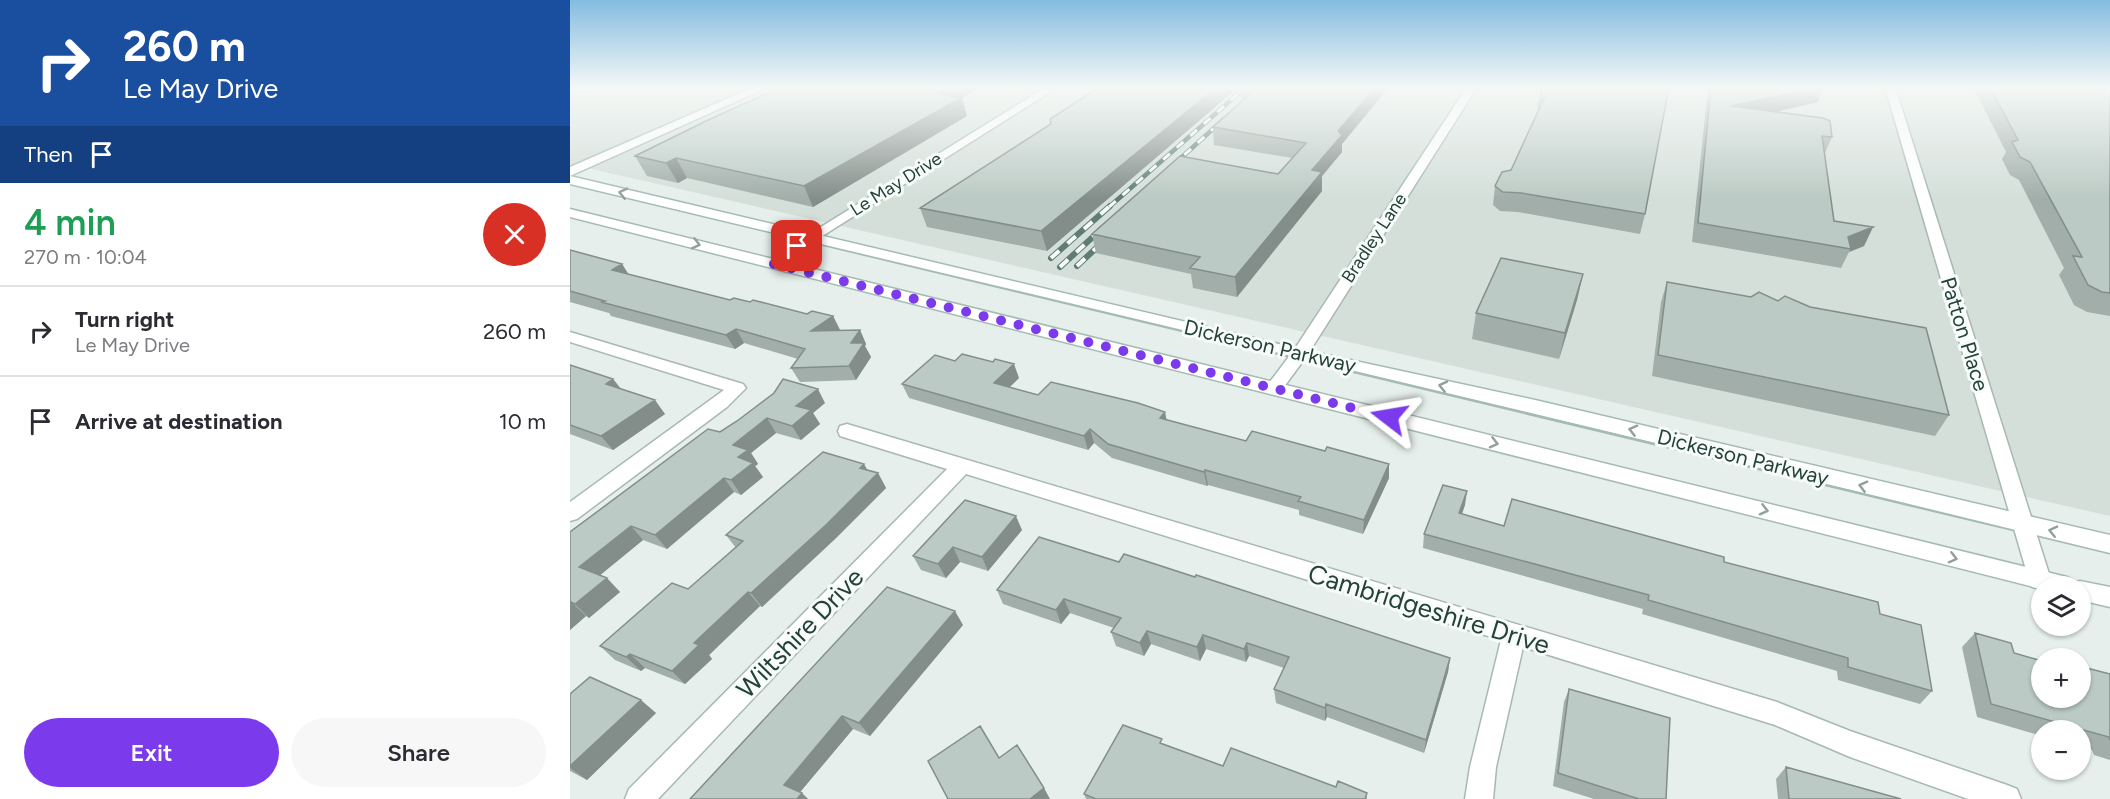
<!DOCTYPE html>
<html lang="en">
<head>
<meta charset="utf-8">
<style>
	body { margin:0; font-family:Figtree,sans-serif; background:#f7f7f7; color:#2b2b33; height:100vh; display:flex; flex-direction:column; font-size:22px; white-space:nowrap }
	* { box-sizing:border-box; margin:0 }
	p { font-size:20px; color:#7c7c81 }
	.icon { flex:none; width:33px; height:33px; fill:none; stroke:currentColor; stroke-width:2; stroke-linecap:round; stroke-linejoin:round }
	.map { position:relative; flex:1; overflow:hidden }
	.drawer { display:flex; flex-direction:column; background:#fff; width:570px }
	.drawer>* { flex:none }
	.top-card { background:#1a4fa0; color:#fff; overflow:hidden }
	.tools { position:absolute; left:1461px; top:576px; display:grid; gap:12px }
	.tools a { display:grid; place-items:center; width:60px; height:60px; border-radius:50%; background:#fff; box-shadow:0 2px 4px #0004; font-size:30px }
	.pin { position:absolute; display:grid; place-items:center; width:51px; height:51px; color:#fff; margin:-26px; border-radius:12px; box-shadow:0 3px 9px #0006 }
	.me { position:absolute; width:66px; margin:-33px; rotate:284deg; stroke-linejoin:round; filter:drop-shadow(0 0 4px #0008) }
	.turn { display:flex; align-items:center; gap:21px; height:126px; padding:0 24px; font-size:27px }
	.turn .icon { width:78px; height:78px; stroke-width:2.5 }
	.turn b { display:block; font-size:42px; line-height:51px }
	.then { display:flex; align-items:center; height:57px; padding:0 24px; background:#0003; gap:12px; font-size:22px }
	.round { display:grid; place-items:center; flex:none; width:63px; height:63px; border-radius:32px; background:#f7f7f7 }
	.headline { display:flex; align-items:center; justify-content:space-between; height:102px; padding:0 24px }
	h1 { font-size:36px; font-weight:600; line-height:45px; color:#1e9e55 }
	.primary-button { display:flex; gap:12px; margin-top:auto; padding:12px 24px }
	.primary-button a { flex:1; height:69px; border-radius:36px; background:#7c3aed; color:#fff; font-size:24px; font-weight:600; line-height:69px; text-align:center }
	.primary-button a+a { background:#f7f7f7; color:#2b2b33 }
	ul { padding:0; list-style:none }
	li { display:flex; align-items:center; gap:18px; height:90px; padding:0 24px; border-top:2px solid #e1e1e2 }
	li div { flex:1 }
	li b { display:block; font-size:22px }
	li em { font-style:normal }
	main { display:flex; flex:1; min-height:0 }
	.map>svg:first-child { display:block }
	.built { fill:#d4dfda }
	.lines { fill:none; stroke-linecap:round; stroke-linejoin:round }
	.street-casing { stroke:#a8b8b2; stroke-width:3 }
	.secondary-casing { stroke:#a4bbb3; stroke-width:3 }
	.street { fill:#fff; fill-rule:evenodd }
	.secondary { fill:#fff; fill-rule:evenodd }
	.rail-far1-casing { stroke:#5f7d75; stroke-width:4.5 }
	.rail-casing { stroke:#5f7d75; stroke-width:6 }
	.rail-far1 { stroke:#f7fbf9; stroke-width:3; stroke-dasharray:9; stroke-linecap:butt }
	.rail { stroke:#f7fbf9; stroke-width:4; stroke-dasharray:11; stroke-linecap:butt }
	.wall { fill:#a1aea9 }
	.shaded-wall { fill:#838d89 }
	.building { fill:#bbcac4; stroke:#838d89; stroke-width:1.5 }
	.oneway { stroke:#92a09c }
	.route { stroke:#7c3aed; stroke-width:10; stroke-dasharray:0 18 }
	.labels { text-anchor:middle; dominant-baseline:central; stroke-width:6; stroke-linejoin:round; paint-order:stroke }
	.far-street-label { font-size:18px; fill:#24423a; stroke:#f7fbf9 }
	.street-label { font-size:21px; fill:#24423a; stroke:#f7fbf9 }
	.near-street-label { font-size:26px; fill:#24423a; stroke:#f7fbf9 }
</style>
</head>
<body>
<main>
<section class="drawer">
<div class="top-card">
<div class="turn"><svg class="icon" aria-label="right" viewBox="0 0 24 24"><path d="M7 20v-9h11M14 6l5 5-5 5"/></svg><div><b>260 m</b>Le May Drive</div></div>
<div class="then">Then<svg class="icon" aria-label="arrive" viewBox="0 0 24 24"><path d="M6 21V4h12l-3 4 3 4H6"/></svg></div>
</div>
<div class="headline"><div><h1>4 min</h1><p>270 m · 10:04</p></div><a class="round" style="background:#d93025;color:#fff"><svg class="icon" aria-label="close" viewBox="0 0 24 24"><path d="M6 6l12 12M18 6L6 18"/></svg></a></div>
<ul>
<li><svg class="icon" aria-label="right" viewBox="0 0 24 24"><path d="M7 20v-9h11M14 6l5 5-5 5"/></svg><div><b>Turn right</b><p>Le May Drive</p></div><em>260 m</em></li>
<li><svg class="icon" aria-label="arrive" viewBox="0 0 24 24"><path d="M6 21V4h12l-3 4 3 4H6"/></svg><div><b>Arrive at destination</b></div><em>10 m</em></li>
</ul>
<div class="primary-button"><a>Exit</a><a>Share</a></div>
</section>
<div class="map">
<svg width="1540" height="799" viewBox="0 0 1540 799">
	<rect width="100%" height="100%" fill="#e6efeb"/>
	<path class="built" d="M0,87h1540v429l-1540,-352z"/>
	<g class="lines">
		<defs>
			<path id="street" d="M184,87h14l-198,89v-9z
				M476,87h12l-283,179h-10l-2,-3z
				M897,87h10l-169,267 -27,37h-12l-3,-4 3,-4 25,-33z
				M1315,87h10l156,493 -3,6h-6l-2,3 -8,-2 -3,-7z
				M0,332l173,52 3,4 -19,19 -150,112 -7,2v-19l154,-112 -154,-48z
				M277,424l930,278 73,29 157,54 10,4 4,10h-53l-118,-42 -75,-32 -252,-78 -27,120 -3,32h-28l5,-32 31,-127 -535,-166 -308,325h-33l4,-10 318,-320 -107,-33 -2,-5 2,-5z"/>
			<path id="secondary" d="M0,176l730,173 235,51 575,135v18c-513,-126 -1027,-246 -1540,-369z
				M0,209l1497,368 9,5 4,-1 30,6v20l-30,-7v-14h-38v3l-1472,-372z"/>
		</defs>
		<use href="#street" class="street-casing"/>
		<use href="#secondary" class="secondary-casing"/>
		<use href="#street" class="street"/>
		<use href="#secondary" class="secondary"/>
		<defs>
			<path id="rail-far1" d="M601,167l53,-48
				M539,207l137,-120"/>
			<path id="rail" d="M481,258l59,-52
				M507,266l31,-29
				M490,267l46,-42"/>
		</defs>
		<use href="#rail-far1" class="rail-far1-casing"/>
		<use href="#rail" class="rail-casing"/>
		<use href="#rail-far1" class="rail-far1"/>
		<use href="#rail" class="rail"/>
	</g>
	<path class="wall" d="M529,87h290l-47,57v8l-20,24v15l-85,106 -44,-9 -2,-14 -95,-21 -4,-19 186,-60 14,-16 -78,-13 -1,-18 30,-27 -8,-10 -188,161 -120,-24 -7,-19 131,-84z
		M972,87l103,127 -5,20 -122,-22 -18,-1 -7,-6 2,-19 16,-16 28,-60 -2,-1 3,-16z
		M1138,87h115l-5,15 -43,10 57,25 -8,18 10,66 39,6 -9,19 -15,6 -8,16 -149,-26z
		M1403,87h137v229l-23,-4 -13,-7 -15,-30 5,-7 -45,-88 -9,-5 -8,-16 4,-7z
		M392,98l5,18 -154,91 -126,-29 -9,5 -31,-7 -12,-20z
		M0,250l52,14 6,10 102,26 20,2 57,12 26,2 7,14h-1h21l6,14 -1,2 6,11 -15,23 -56,2 -9,-14 7,-9 -54,-16 -9,6 -124,-33 -2,-3 -39,-11z
		M1013,274l-6,26 -18,59 -87,-20 4,-26z
		M1097,282l282,133 -14,21 -283,-60 9,-74z
		M0,365l43,14 8,10 44,25 -52,36 -43,-16z
		M449,378l-9,9 28,8 128,25 80,21 79,10 64,13v14l-26,56 -64,-19v-5l-91,-25 -1,1 -95,-28 -18,-15 -6,7 -179,-52 -7,-14z
		M255,403l-12,10 7,11 -19,16 -25,-7 -25,20 7,11 -3,2 8,11 -22,18 -7,-3 -67,57 -24,-9 -43,35 20,17 -31,26 -3,-2 -16,14v-98l150,-100z
		M298,470l10,3 8,15 -51,51 -73,68 -2,-1 -51,49 3,4 -27,25 -40,-16 -4,3 -26,-11 -15,-14 88,-57 48,-41 -10,-13z
		M895,505l-3,9 42,12 220,36 156,52 52,77 -12,13 -82,-24 -1,-9 -195,-57 1,-5 -220,-61 1,-14z
		M452,530l-34,41 -28,-9 -14,16 -25,-8 -8,-14z
		M549,562l331,96 -2,14 -24,81 -97,-36 -2,4 -49,-18 -2,-14 10,-21 -35,-12 -3,6 -40,-13 -6,12 -49,-17 -7,12 -28,-10 -5,-14 3,-4 -44,-15 -9,11 -58,-20 -6,-14z
		M393,625l-93,111 -17,-7 -53,63 8,7h-118z
		M1405,633l39,20 69,19 4,-4 23,6v86l-16,-5 -2,-5 -12,-3v-17h-38v6l-65,-19 -15,-70z
		M999,689l97,110h-72l-41,-13 11,-84z
		M0,694l86,19 -69,67 -17,-9z
		M594,744l59,22 144,27v6h-281l-2,-5z
		M1216,767l115,32h-123l-2,-20z"/>
	<path class="shaded-wall" d="M374,87h37l-19,11 5,18 -154,91 -9,-21 130,-93z
		M647,87h17l1,3 -188,161 -6,-20z
		M806,87h13l-47,57v8l-20,24v15l-85,106 -2,-20 77,-107 26,-39z
		M1247,87h6l-5,15 -92,21 5,-17z
		M106,158l11,20 -9,5 -12,-20z
		M1303,227l-9,19 -15,6 2,-3 -3,-12z
		M52,264l9,14 -19,-8z
		M1013,274l-6,26 -18,59 6,-26z
		M263,316l7,14 -21,15 -8,-14z
		M166,329l8,14 -9,6 -9,-14z
		M290,330l6,14 -1,2 6,11 -15,23 -7,-14 2,-23z
		M444,364l5,14 -20,19 -5,-14z
		M43,379l11,14 -18,-9z
		M248,389l7,14 -12,10 7,11 -19,16 -9,-14 4,-20z
		M85,400l10,14 -52,36 -12,-14z
		M595,412l3,14 -8,-8z
		M197,418l9,15 -25,20 7,11 -3,2 8,11 -22,18 -10,-15 7,-23 -5,-12z
		M520,429l4,14 -6,7 -4,-14z
		M294,464l8,14 -12,-10z
		M819,464v14l-26,56 1,-14z
		M635,470l3,15 -1,1 -3,-14z
		M308,473l8,15 -51,51 -73,68 -11,-14z
		M154,478l10,14 -67,57 -12,-14z
		M897,491l-2,14 -8,22 2,-14z
		M446,516l6,14 -34,41 -6,-14z
		M61,526l12,14 -50,41 -14,-14z
		M383,547l7,15 -14,16 -8,-14z
		M37,578l13,14 -31,26 -14,-14z
		M178,592l12,14 -51,49 3,4 -27,25 -13,-13 22,-28z
		M494,599l6,14 -9,11 -5,-14z
		M1,602l15,14 -16,14v-27z
		M385,611l8,14 -93,111 -11,-13z
		M577,631l4,13 -7,12 -4,-13z
		M633,635l3,14 -6,12 -3,-14z
		M677,643l2,13 -3,6 -2,-13z
		M60,654l15,14 -4,3 -15,-14z
		M880,658l-2,14 -24,81 2,-13z
		M71,700l15,13 -69,67 -17,-12v-2z
		M756,704l1,13 -2,4v-13z
		M272,716l11,13 -57,68 -12,-12z
		M474,788l6,11h-20z
		M232,793l6,6h-11z"/>
	<path class="building" d="M211,87h163l-10,6 27,5 -157,88 -128,-28 -10,5 -31,-7 71,-35z
		M529,87h118l-176,144 -121,-23 131,-84 -1,-5z
		M675,87h131l-38,44 4,4 -30,35 10,2 -87,105 -45,-9 10,-11 -108,-23 88,-78 98,18 28,-31 -93,-16 38,-34z
		M972,87h127l-24,127 -124,-21 -18,-1 -8,-6 7,-14 9,-2 34,-74 -5,-3z
		M1141,87h106l-86,19 92,12 7,3 2,16 -10,-1 12,85 39,6 -25,10 3,12 -153,-26z
		M1420,87h120v206l-8,-1 -14,-7 -15,-29 9,1 -52,-95 -10,-5 -8,-15 6,-2z
		M0,250l52,14 -10,6 118,30 4,-2 16,4 3,-2 54,14 5,-3 21,5 -22,15 49,-1 -9,13h13l-15,23 -58,2 14,-19 -69,-20 -10,6 -125,-33 4,-1 -35,-10z
		M931,258l82,16 -18,59 -89,-20z
		M1097,282l84,15 8,-5 19,9 7,-5 25,11 116,21 23,87 -291,-60z
		M392,354l31,8 2,-3 19,5 -20,19 44,12 13,-13 87,21 27,9 -5,6 86,23 6,-10 73,20 2,-4 62,17 -25,56 -66,-19 3,-4 -96,-27 -1,2 -96,-28 -18,-15 -6,7 -182,-52 33,-29 20,6z
		M0,365l43,14 -7,5 49,16 -54,36 -31,-11z
		M213,379l35,10 -22,17 15,4 -19,16 -25,-8 -34,27 15,5 -10,7 15,6 -22,17 -7,-2 -69,57 -24,-9 -52,41 28,11 -32,26 -4,-2 -1,1v-71l138,-103 12,3 17,-11 37,-28z
		M253,452l41,12 -4,4 18,5 -52,52 -75,68 -3,-1 -54,51 5,2 -27,26 -42,-17 -4,3 -26,-11 72,-63 16,6 55,-48 -17,-6z
		M873,485l24,6 -8,22 45,13 8,-27 212,58v5l154,40 2,12 41,11 11,66 -84,-24v-9l-200,-58 1,-5 -225,-61z
		M395,500l51,16 -34,41 -29,-10 -15,17 -25,-8z
		M469,537l80,25 5,-8 71,23 1,-2 254,83 -24,82 -100,-36 -1,4 -51,-19 15,-32 -42,-14 -3,6 -41,-14 -6,12 -50,-16 -7,12 -29,-11 10,-14 -57,-19 -8,11 -59,-20z
		M317,587l68,24 -96,112 -17,-7 -58,69 18,8 -5,6h-107z
		M1405,633l36,10 3,10 28,8v37h38v-27l9,2 -2,-5 23,6v66l-1,-3 -118,-33z
		M20,677l51,23 -71,66v-72z
		M999,689l101,29 -4,81h-27l-81,-26z
		M553,725l39,14 -2,4 63,23 8,-18 105,39 2,-6 29,12 -2,6h-269l-12,-5z
		M410,726l19,32 18,-13 27,43 -14,11h-82l-20,-38z
		M1216,767l115,32h-112z"/>
	<defs><path id="oneway-chevron" d="M-2-3.5L2.5 0L-2 3.5" fill="none" stroke-width="1.6" stroke-linecap="round" stroke-linejoin="round" transform="scale(1.5)"/></defs>
	<g class="oneway">
		<use href="#oneway-chevron" transform="translate(53 193) rotate(-167)"/>
		<use href="#oneway-chevron" transform="translate(126 244) rotate(14)"/>
		<use href="#oneway-chevron" transform="translate(873 386) rotate(-167)"/>
		<use href="#oneway-chevron" transform="translate(1063 430) rotate(-166)"/>
		<use href="#oneway-chevron" transform="translate(924 443) rotate(14)"/>
		<use href="#oneway-chevron" transform="translate(1293 486) rotate(-166)"/>
		<use href="#oneway-chevron" transform="translate(1194 510) rotate(14)"/>
		<use href="#oneway-chevron" transform="translate(1483 531) rotate(-167)"/>
		<use href="#oneway-chevron" transform="translate(1383 558) rotate(14)"/>
	</g>
	<linearGradient id="sky" x2="0" y2="1"><stop stop-color="#84bce0"/><stop offset="0.44" stop-color="#f4f8f6"/><stop offset="1" stop-color="#f4f8f6" stop-opacity="0"/></linearGradient>
	<rect width="1540" height="199" fill="url(#sky)"/>
	<g class="lines">
		<path class="route" d="M227,246l-27,17 619,154"/>
	</g>
	<g class="labels">
		<g class="far-street-label">
			<text transform="translate(326 184) rotate(-32)">Le May Drive</text>
			<text transform="translate(804 238) rotate(-57)">Bradley Lane</text>
		</g>
		<g class="street-label">
			<text transform="translate(1395 334) rotate(73)">Patton Place</text>
			<text transform="translate(700 346) rotate(13)">Dickerson Parkway</text>
			<text transform="translate(1173 457) rotate(14)">Dickerson Parkway</text>
		</g>
		<g class="near-street-label">
			<text transform="translate(859 609) rotate(17)">Cambridgeshire Drive</text>
			<text transform="translate(230 633) rotate(-46)">Wiltshire Drive</text>
		</g>
	</g>
</svg>
<div class="tools">
<a><svg class="icon" aria-label="layers" viewBox="0 0 24 24"><path d="M12 4l9 5-9 5-9-5zM3 14l9 5 9-5"/></svg></a>
<a>+</a>
<a>−</a>
</div>
<div class="pin" style="left:227px;top:246px;background:#d93025"><svg class="icon" aria-label="arrive" viewBox="0 0 24 24"><path d="M6 21V4h12l-3 4 3 4H6"/></svg></div>
<svg class="me" style="left:819px;top:417px" viewBox="-20 -20 40 40"><path d="M0-17L14 15 0 8-14 15z" fill="#7c3aed" stroke="#fff" stroke-width="4"/></svg>
</div>
</main>
</body>
</html>
